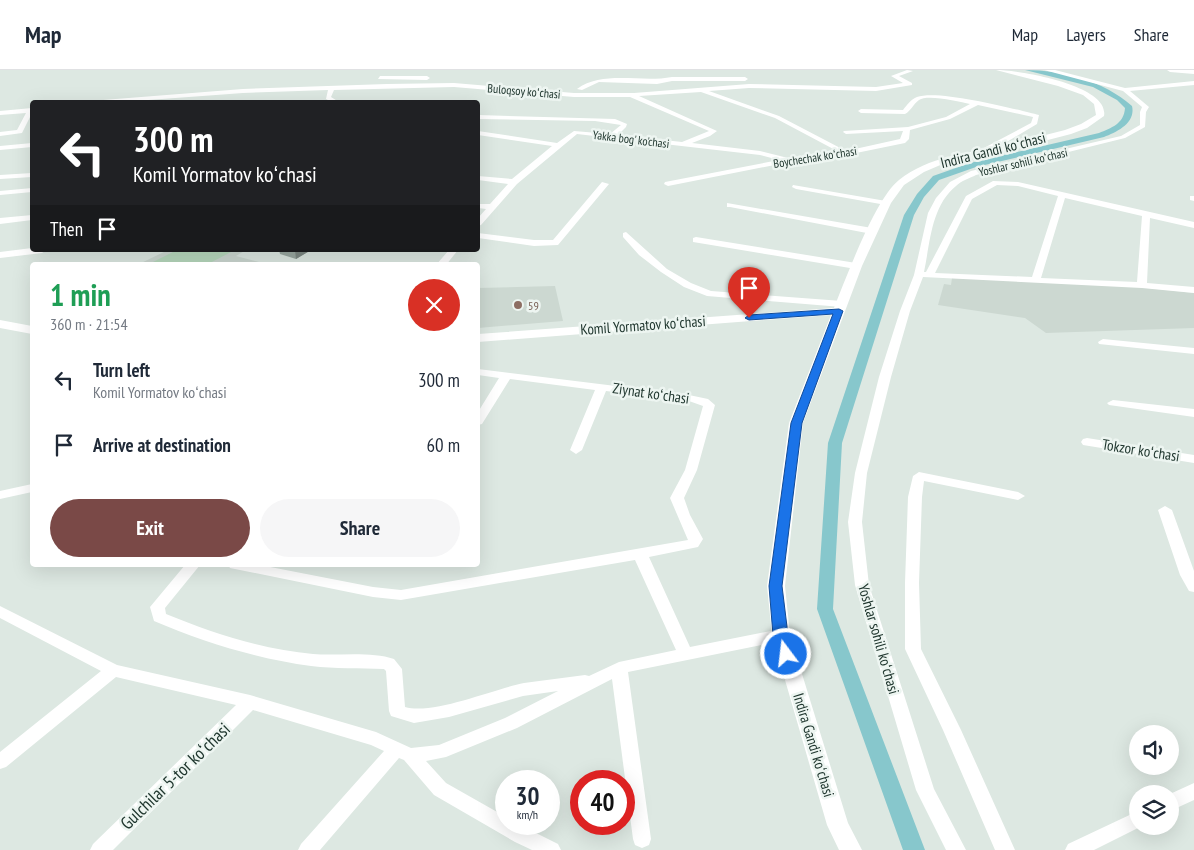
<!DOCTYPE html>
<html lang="en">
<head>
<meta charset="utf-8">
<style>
	body { margin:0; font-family:"PT Sans Narrow",sans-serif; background:#f6f6f7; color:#1f2937; height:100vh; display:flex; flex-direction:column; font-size:19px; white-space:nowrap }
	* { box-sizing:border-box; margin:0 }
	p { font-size:16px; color:#747a83 }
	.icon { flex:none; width:28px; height:28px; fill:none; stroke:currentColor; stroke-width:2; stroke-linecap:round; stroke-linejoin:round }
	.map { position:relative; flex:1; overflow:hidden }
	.drawer { position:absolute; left:30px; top:192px; width:450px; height:305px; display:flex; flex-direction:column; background:#fff; border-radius:5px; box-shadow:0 5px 20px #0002 }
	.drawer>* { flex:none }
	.banner { position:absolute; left:30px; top:30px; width:450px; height:152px; border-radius:5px; box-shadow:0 5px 20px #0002; background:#202124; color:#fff; overflow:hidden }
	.tools { position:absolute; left:1129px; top:655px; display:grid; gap:10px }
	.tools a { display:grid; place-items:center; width:50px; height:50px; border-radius:50%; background:#fff; box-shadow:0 5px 20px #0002; font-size:25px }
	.speed { position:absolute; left:495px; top:700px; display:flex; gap:10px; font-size:25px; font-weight:700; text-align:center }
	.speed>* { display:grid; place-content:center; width:65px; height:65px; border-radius:50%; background:#fff; box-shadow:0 5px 20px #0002; line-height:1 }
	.speed small { font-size:12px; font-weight:400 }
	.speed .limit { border:8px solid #d22; background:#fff; color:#111 }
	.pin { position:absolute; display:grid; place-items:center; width:42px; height:42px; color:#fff; margin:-51px -21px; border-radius:50% 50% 50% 0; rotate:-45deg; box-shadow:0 0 5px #0007 }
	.pin .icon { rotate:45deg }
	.me { position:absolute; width:55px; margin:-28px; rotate:345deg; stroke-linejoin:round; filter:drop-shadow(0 0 4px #0008) }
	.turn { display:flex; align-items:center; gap:18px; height:105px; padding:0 20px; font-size:22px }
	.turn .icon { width:65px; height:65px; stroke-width:2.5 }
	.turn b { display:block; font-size:35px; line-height:42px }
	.then { display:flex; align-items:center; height:48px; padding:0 20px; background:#0003; gap:10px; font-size:19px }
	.round { display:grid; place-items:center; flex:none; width:52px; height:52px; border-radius:26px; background:#f6f6f7 }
	.headline { display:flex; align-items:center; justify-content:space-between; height:85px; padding:0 20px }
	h1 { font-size:30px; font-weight:700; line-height:38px; color:#1e9e55 }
	.action { display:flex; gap:10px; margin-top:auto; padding:10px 20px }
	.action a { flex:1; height:58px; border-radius:30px; background:#7a4947; color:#fff; font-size:20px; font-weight:700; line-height:58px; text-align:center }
	.action a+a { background:#f6f6f7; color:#1f2937 }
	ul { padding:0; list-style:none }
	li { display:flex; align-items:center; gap:15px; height:65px; padding:0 20px }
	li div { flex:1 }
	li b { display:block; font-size:19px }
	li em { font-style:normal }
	header { display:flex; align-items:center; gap:30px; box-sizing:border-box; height:70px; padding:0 25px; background:#fff; border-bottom:1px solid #e0e1e3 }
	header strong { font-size:24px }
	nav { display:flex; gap:28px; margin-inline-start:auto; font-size:18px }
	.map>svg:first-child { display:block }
	.built { fill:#ccd8d1 }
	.green { fill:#b7d9bd }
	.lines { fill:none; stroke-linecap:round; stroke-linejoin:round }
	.canal { fill:#87c7cc; fill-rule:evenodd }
	.minor { fill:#fff; fill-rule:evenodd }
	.tertiary { fill:#fff; fill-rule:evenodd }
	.wall { fill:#9aa8a1 }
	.shaded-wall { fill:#7d8883 }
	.route { fill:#1a73e8; stroke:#114b97 }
	.education-dot { fill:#8d6e63; stroke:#edf5f1; stroke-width:2 }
	.labels { text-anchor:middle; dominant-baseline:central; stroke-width:5; stroke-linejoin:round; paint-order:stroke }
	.far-street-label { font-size:12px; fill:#20372f; stroke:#edf5f1 }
	.far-education-label { font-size:12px; fill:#785e54; stroke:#edf5f1; text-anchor:start }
	.street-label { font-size:15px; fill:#20372f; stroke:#edf5f1 }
	.near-street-label { font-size:18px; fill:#20372f; stroke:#edf5f1 }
</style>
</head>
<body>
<header>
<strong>Map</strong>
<nav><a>Map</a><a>Layers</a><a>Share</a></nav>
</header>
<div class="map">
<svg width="1194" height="780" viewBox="0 0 1194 780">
	<rect width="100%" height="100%" fill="#dde8e2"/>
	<path class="built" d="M168,180h78l-10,6 35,9h-134z
		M952,208l158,6 84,9v35l-148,5 -21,-15 -87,-13 6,-21 7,1z
		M555,216l8,35 -85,7v-40z"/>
	<path class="green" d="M177,180h58l-29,15h-59z"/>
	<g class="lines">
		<path class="canal" d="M1025,0c37,0 79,11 107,36 4,17 -15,26 -28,31l-128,30 -37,13 -15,17 -10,18 -72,228 -9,166 92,241h-22l-86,-241 11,-166 76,-228 13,-21 16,-18 37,-13 129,-30c12,-5 25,-9 26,-25l-8,-8 -24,-13z"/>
		<path class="minor" d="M907,0l6,1 -14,5 13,7v2l-36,6 -127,-3 -40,3 70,25 67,35 54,-12 3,-8 -57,3 -3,-2 1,-1 64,-4 38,-10 24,-13c-11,-2 -42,-10 -51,-4 -6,4 -8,11 -14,14l-44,-1 -3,-2 3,-2 42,1c4,-5 8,-11 14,-13 21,-8 98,12 122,18l-2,9 -49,29h-6v-4l49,-26 2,-6 -55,-12 -28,14 -40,11 -1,9 -4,4 -88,18 -27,1 -122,24 -4,-2 1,-2 114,-22 -19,-5 -183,-21 -60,50 -36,41 -3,1v-8l8,-9 -8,-1v-4h12l18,-20 -30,-4v-4l34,3 40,-33 -74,-11v-4l79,12 17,-12 36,3 11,-9 -26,-4 -117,-2v-4l137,4 12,5 -1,3 -8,8 64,7 27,-11 -79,-34h-56l-120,-10 -120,3 -3,7 8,5h-7l-6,-3 2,-9 -85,3 -122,9h-21l3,-2 140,-11 144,-5 67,-1 120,10h60l115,-9 127,3 27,-4 -12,-7zM701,22l74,26 64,34 -22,5 -29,1 -28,-7 -68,-8 18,-7 7,-5 -78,-35z
			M1044,0h11l70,18 69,-7v4l-64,6 19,16 -3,5 -1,15 -20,11 -149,37c-6,3 -15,6 -20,11 -25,20 -26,58 -32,86h2l40,-76 27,-15 25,1 176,40v6l-44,-10 -3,65 47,4v6l-52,-5 -219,-11 -13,34 -19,66 -24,96 -5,49 7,63 65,204 32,61h-20l-30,-60 -61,-205 -7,-63 7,-49 24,-96 21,-66 14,-36 14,-62 8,-15 14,-16 21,-11 150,-35 19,-11v-13l2,-5 -19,-16zM997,115l21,1 40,10 -26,81 -97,-4 37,-74zM1065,128l77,18 -5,66 -96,-4z
			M1167,0h27v4l-24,-2z
			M380,6h47l3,2 -3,2 -49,-1z
			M672,7h73l3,2 -3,2h-73l-15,3 -58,-2 -17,8 -5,-1c26,-19 64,-6 95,-12z
			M32,38v5l-10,20 -22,3v-4l17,-2 9,-17 -26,2v-4z
			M32,73v4l-32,3v-4z
			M32,103v4l-32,2v-4z
			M602,112l7,2 -51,61 -24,1 -56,-8v-5l56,7h19z
			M793,115l93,16 4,2 -4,2 -90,-16 -4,-2z
			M32,118v4l-32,3v-4z
			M1190,126h4v5l-4,-1z
			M727,133l145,25 4,3 -4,3 -142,-27h-3z
			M32,145v5l-32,4v-6z
			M626,162l41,37 24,14 20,8 131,10 5,3 -5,3 -135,-11 -23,-9 -23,-15 -22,-17 -16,-18v-4z
			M696,167l160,26 5,3 -5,3 -163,-27v-4z
			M32,178v2h14l-4,3 -42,5v-6z
			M449,180h9l-12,15h-10z
			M1103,269l91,9v6l-95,-10 -1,-2z
			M478,299l211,26 19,4 7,6 -18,65 -13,28 6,17 13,24 -5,8 -49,10 41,90 91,-18 5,2 3,4 -3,4 -5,2 -153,31 23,167 -2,6 -7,3 -7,-3 -2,-6 -21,-160 -95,49 -71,29 -20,4 20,22 60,34v7h12l40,20 3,6h-29l-17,-8 -81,-47 -30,-35 -5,-2 -79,92h-22l3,-6 83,-93 -13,-6 -118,-35 -140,140h-23l3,-6 143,-139 -120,-28 -110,90 -6,2v-17l101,-81 -101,-53v-12l117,59 133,30 126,37 35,16 28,-3 66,-27 53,-27 -35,5 -74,21 -35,6 -23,-7 -2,-5 -3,-40 -2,-2c-24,-1 -49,0 -73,-3 -53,-7 -108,-24 -157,-45l-4,-14 35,-42h15l-35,43 1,6c46,19 98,36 147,40 25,2 58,-3 81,5l8,10 3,38c29,8 88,-18 119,-24 20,-3 41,-5 61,-8l4,1 30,-14 57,-12 -41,-90 -234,40 -28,-3 -143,-29 -2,-3h32l113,22 28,3 287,-50 -18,-42 15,-28 18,-64 -14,-5 -83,-10 -24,59 -6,4 -6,-4 25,-60 -85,-11 -28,45 -4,1v-13l21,-34 -21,-3z
			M1113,330l81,9v8l-85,-12 -2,-2z
			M1087,368l107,17v8l-111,-18 -2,-3 2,-3z
			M919,402l99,20 7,4 -7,4 -94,-19 -2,16 -3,86 2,66 40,81 54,120h-20l-52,-120 -38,-81v-66l3,-86 5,-21z
			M32,414v8l-32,7v-8z
			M1165,436l7,4 22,61v21l-5,-1 -9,-16 -22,-65z
			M1194,713v17l-24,11v-17z
			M1138,741v15h4l-48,24h-29l3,-6z"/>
		<path class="tertiary" d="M996,0c23,0 114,15 108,46l-17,12 -16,6 -70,18 -56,11 -21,9 -20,13 -13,18 -29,63 -59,157 -18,163 5,49 58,188 14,27h-23l-12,-25 -55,-190 -5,-49 22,-163 42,-108 -353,27v-8l356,-26c12,-30 41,-109 65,-128 30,-24 68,-26 103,-34 21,-5 42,-11 63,-16l16,-6 15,-9 -2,-11 -11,-9 -25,-9z
			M0,250l32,6v8l-32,-6z"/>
	</g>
	<path class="wall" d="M279,180h32l-15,9 -16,-5z"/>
	<path class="shaded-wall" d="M295,180h16l-15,9z"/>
	<path class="route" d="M839,239l4,2 -41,112 -20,163 6,49 5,19 -2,4 -5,1 -5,-1 -8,-23 -4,-49 22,-163 42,-109 -84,6 -4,-2 4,-3z"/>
	<circle class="education-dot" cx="518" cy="235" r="5"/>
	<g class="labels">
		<g class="far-street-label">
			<text transform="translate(524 21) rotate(5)">Buloqsoy koʻchasi</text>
			<text transform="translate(631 69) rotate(7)">Yakka bog' ko'chasi</text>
			<text transform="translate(815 87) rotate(-9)">Boychechak koʻchasi</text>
			<text transform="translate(1023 92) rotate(-13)">Yoshlar sohili koʻchasi</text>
		</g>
		<g class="far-education-label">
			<text x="528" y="235">59</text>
		</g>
		<g class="street-label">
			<text transform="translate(993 80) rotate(-14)">Indira Gandi koʻchasi</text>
			<text transform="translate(643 255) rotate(-4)">Komil Yormatov koʻchasi</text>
			<text transform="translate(651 323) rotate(8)">Ziynat koʻchasi</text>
			<text transform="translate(1141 380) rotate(9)">Tokzor koʻchasi</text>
			<text transform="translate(879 569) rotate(74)">Yoshlar sohili koʻchasi</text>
			<text transform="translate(814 675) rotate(73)">Indira Gandi koʻchasi</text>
		</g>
		<g class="near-street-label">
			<text transform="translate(175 706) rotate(-44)">Gulchilar 5-tor koʻchasi</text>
		</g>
	</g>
</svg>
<div class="tools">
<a><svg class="icon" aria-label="sound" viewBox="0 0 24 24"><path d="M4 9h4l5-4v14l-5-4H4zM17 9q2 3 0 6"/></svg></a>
<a><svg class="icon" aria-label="layers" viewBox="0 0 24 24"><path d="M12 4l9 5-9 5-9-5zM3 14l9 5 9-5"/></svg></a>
</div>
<div class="speed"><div>30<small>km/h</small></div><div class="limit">40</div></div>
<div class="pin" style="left:749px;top:248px;background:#d93025"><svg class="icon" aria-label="arrive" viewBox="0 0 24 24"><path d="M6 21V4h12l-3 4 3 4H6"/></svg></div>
<svg class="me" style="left:786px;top:584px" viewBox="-20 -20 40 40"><circle r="17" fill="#1a73e8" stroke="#fff" stroke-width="3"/><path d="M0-11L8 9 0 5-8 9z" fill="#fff"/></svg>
<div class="banner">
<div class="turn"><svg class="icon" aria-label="left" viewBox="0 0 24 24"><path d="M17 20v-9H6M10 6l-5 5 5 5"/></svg><div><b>300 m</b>Komil Yormatov koʻchasi</div></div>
<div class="then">Then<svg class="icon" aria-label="arrive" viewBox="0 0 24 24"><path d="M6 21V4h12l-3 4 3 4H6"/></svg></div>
</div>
<section class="drawer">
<div class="headline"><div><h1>1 min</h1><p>360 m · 21:54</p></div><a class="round" style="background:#d93025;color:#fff"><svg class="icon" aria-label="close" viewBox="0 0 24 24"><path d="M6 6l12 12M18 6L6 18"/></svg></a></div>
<ul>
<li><svg class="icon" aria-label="left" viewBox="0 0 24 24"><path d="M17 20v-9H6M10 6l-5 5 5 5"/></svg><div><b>Turn left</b><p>Komil Yormatov koʻchasi</p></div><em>300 m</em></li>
<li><svg class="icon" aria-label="arrive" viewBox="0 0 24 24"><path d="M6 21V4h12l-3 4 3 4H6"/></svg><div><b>Arrive at destination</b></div><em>60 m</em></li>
</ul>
<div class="action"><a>Exit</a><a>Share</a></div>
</section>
</div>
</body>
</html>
